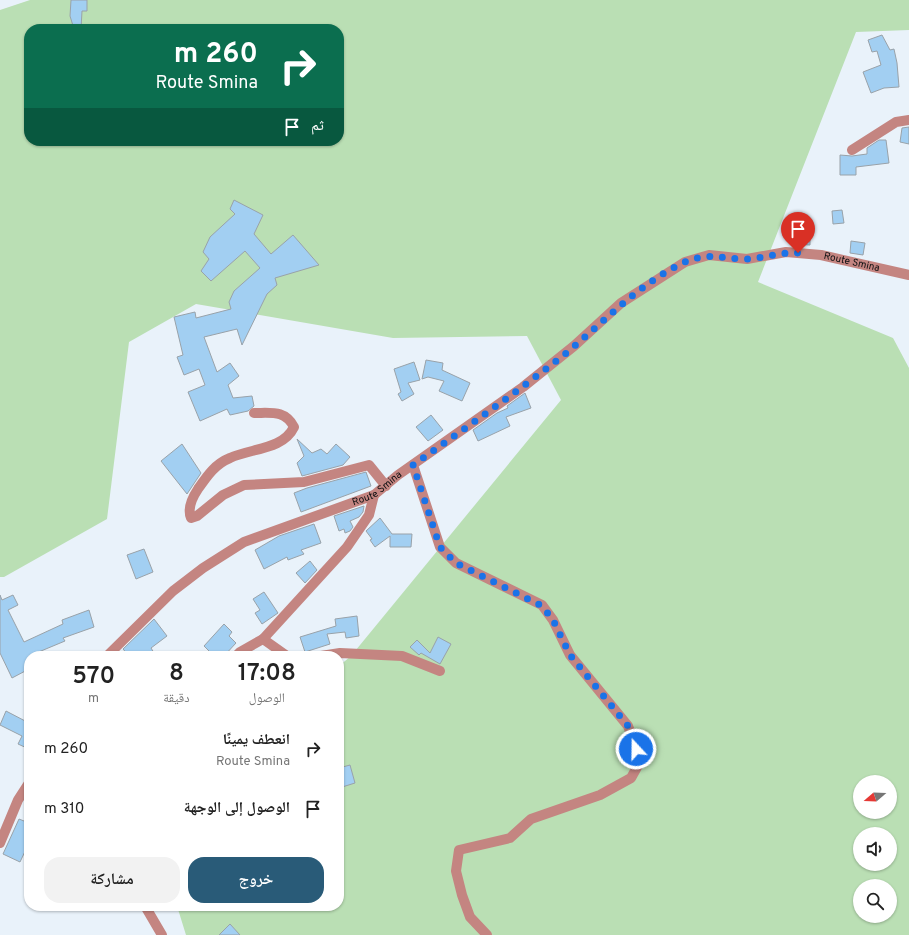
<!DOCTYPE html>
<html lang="ar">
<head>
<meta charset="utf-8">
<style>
	body { margin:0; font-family:Overpass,"Noto Naskh Arabic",sans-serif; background:#f2f2f2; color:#222; direction:rtl; height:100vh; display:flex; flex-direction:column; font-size:15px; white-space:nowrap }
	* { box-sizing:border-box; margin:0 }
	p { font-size:13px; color:#767676 }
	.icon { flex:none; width:22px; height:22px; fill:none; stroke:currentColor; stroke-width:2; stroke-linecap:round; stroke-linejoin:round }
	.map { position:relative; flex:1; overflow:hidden; direction:ltr }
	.panel { position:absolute; left:24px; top:651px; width:320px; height:260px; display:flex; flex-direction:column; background:#fff; border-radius:16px; box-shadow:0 1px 3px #0004; direction:rtl }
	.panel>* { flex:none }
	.hud { position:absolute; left:24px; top:24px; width:320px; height:122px; border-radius:16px; box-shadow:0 1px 3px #0004; direction:rtl; background:#0b6e4f; color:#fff; overflow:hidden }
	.needle { width:26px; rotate:251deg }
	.controls { position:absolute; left:853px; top:775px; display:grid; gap:8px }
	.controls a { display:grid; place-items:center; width:44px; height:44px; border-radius:50%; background:#fff; box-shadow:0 1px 3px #0004; font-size:20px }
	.pin { position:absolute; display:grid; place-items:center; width:34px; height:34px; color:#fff; margin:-41px -17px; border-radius:50% 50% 50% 0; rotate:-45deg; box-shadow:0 0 4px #0007 }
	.pin .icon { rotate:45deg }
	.me { position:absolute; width:44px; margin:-22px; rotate:339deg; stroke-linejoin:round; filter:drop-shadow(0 0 3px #0008) }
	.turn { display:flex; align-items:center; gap:14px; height:84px; padding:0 20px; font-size:18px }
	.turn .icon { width:52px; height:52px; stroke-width:2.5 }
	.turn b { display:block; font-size:28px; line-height:34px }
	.then { display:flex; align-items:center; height:38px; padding:0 20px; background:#0003; gap:8px; font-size:15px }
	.eta { display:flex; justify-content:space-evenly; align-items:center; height:68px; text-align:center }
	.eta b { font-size:24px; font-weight:600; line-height:28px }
	.primary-button { display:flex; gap:8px; margin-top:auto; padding:8px 20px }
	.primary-button a { flex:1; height:46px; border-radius:16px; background:#295b78; color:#fff; font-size:16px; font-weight:600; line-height:46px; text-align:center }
	.primary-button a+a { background:#f2f2f2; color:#222 }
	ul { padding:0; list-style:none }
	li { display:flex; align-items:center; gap:12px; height:60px; padding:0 20px }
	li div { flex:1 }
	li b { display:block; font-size:15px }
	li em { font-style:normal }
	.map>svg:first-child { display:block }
	.green { fill:#badfb4; fill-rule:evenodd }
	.building { fill:#a2cff2; stroke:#99a2a9 }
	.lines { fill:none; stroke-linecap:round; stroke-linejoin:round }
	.street { stroke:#c48581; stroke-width:10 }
	.route { stroke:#1a73e8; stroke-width:7; stroke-dasharray:0 12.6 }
	.labels { text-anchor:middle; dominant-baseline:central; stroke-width:4; stroke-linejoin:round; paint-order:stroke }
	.street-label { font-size:10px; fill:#0b0e10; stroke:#e9f2fa }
</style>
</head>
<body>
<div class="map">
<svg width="909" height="935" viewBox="0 0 909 935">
	<rect width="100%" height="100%" fill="#e9f2fa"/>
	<path class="green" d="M30,0h879v30l-53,2 -98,250 135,56 16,30v567h-723l-9,-29h162v-240l12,-10 210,-256 -34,-64 -134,2 -197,-34 -67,38 -22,177 -103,58h-4v-567zM29,29h310v112h-310zM860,782h30v30h-30zM860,834h30v30h-30zM860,886h30v30h-30z"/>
	<path class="building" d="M71,0h16v11h-5l-1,18h-7l-4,-13z
		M882,35l8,15 4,-1 3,14 2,24 -15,1 -13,5 -8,-21 18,-7 -4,-14 -5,1 -4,-12z
		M909,127v17l-9,-2 2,-14z
		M879,140h7l3,23 -33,4v8h-16v-20l12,1 15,-2v-6z
		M234,200l29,15 -9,19 17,20 22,-19 26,30 -44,13 2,7 -10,9 -25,51 -5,-16 -33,8 13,35 13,-9 9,13 -11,9 5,13 19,-2 2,10 -6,5 -18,4 -3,-6 -27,12 -12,-29 17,-7 -6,-16 -15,6 -7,-18 6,-2 -9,-38 21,-5 1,6 35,-9 -2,-7 5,-11 26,-23 -15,-17 -34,30 -10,-10 8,-12 -6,-7 7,-15 25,-23 -5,-5z
		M842,210l2,13 -11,1 -1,-13z
		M793,229l17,1v15l-17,-1z
		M851,241l14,2 -2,12 -13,-2z
		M426,360l17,3 -1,7 28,13 -8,18 -23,-10 5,-10 -16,-4 -6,2z
		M414,362l6,18 -12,3 6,11 -12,7 -4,-7 3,-2 -7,-23z
		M525,393l6,15 -25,9 4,9 -32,15 -5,-11 24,-17 11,-5 -1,-2z
		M431,415l12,15 -15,11 -12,-14z
		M297,439l15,14 9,-4 6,5 9,-10 14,13 -7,8 -41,11 -5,-13 7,-7z
		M182,444l19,29 -14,21 -26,-33z
		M366,472l5,14 -70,26 -7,-19 13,-5z
		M364,506l-1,6 -4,5 -9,4 3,6 -3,4 -5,2 -1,-4 -5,2 -5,-15z
		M380,518l12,16h20l-1,13h-21v-11l-15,11 -5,-7 2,-1 -6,-8z
		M314,524l7,19 -20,7 3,4 -16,6 -1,-3 -23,12 -9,-19 24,-14z
		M144,549l9,23 -17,7 -9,-24z
		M310,561l7,9 -12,13 -9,-10z
		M264,592l14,21 -16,11 -7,-11 5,-3 -7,-11z
		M0,595l2,5 11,-5 5,10 -10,5 16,32 39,-18 -1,-4 27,-10 5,17 -31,11 2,3 -36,15v13l-17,9 -12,-25z
		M357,616l2,20 -13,2 -1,-6 -18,2 3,10 -25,8 -5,-15 36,-11 -1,-7z
		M154,619l13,17 -16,12 5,8h-27l-6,-7z
		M224,624l8,8 -3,4 7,7 -12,13h-10l-10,-10z
		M438,637l13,7 -11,20 -19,-11 -2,2 -9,-8 7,-7 13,13z
		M6,711l23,12v26l-11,-5 4,-8 -22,-11z
		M350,765l5,18 -16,5v-20z
		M19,819l10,4v20l-9,19 -17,-8z
		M230,924l10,11h-21z"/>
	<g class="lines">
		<g class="street">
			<path d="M852,150l44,-28 13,-2"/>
			<path d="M254,413c18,0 31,-3 40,14 -11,23 -43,21 -64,31 -15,6 -23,18 -32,31 -6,9 -11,19 -7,29l6,-2 26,-21 21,-10 60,-3 65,-17 17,21"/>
			<path d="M413,465l27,82 16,16 86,42 11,15 17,35 58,71 13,34 -10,18 -31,17 -69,24 -21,19 -51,12 -3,21 6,24 8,22 17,18"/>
			<path d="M263,639l24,17"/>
			<path id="s1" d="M107,656l66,-65 30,-23 41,-26 130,-47 24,-20 125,-88 51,-41 47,-43 64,-41 24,-7 38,4 39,-7 35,3 88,20"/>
			<path d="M236,656l4,-4 23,-13 84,-92 22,-32 5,-20"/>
			<path d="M321,656l19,-3 62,3 38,15"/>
			<path d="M0,843l18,-43 11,-17"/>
			<path d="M145,906l17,29"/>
		</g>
	</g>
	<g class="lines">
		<path class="route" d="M636,749l-8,-23 -58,-71 -17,-35 -11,-14 -86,-43 -16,-16 -27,-82c51,-36 103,-72 152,-111 39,-32 73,-70 120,-92 22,-10 39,-3 62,-3 17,-1 33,-7 51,-6"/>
	</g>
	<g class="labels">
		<g class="street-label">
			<text stroke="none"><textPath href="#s1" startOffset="876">Route Smina</textPath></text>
			<text stroke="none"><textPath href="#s1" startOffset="323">Route Smina</textPath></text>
		</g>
	</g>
</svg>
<div class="controls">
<a><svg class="needle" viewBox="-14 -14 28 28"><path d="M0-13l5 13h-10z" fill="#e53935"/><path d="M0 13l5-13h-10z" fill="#767676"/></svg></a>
<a><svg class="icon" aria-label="sound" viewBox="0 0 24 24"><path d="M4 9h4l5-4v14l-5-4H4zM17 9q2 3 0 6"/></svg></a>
<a><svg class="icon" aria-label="search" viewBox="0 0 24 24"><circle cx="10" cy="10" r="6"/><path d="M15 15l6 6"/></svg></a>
</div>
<div class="pin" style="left:798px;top:253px;background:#d93025"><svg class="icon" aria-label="arrive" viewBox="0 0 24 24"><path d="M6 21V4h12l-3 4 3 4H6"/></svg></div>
<svg class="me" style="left:636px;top:749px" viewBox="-20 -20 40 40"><circle r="17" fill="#1a73e8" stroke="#fff" stroke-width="3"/><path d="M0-11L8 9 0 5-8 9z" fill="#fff"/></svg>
<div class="hud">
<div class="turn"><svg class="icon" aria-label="right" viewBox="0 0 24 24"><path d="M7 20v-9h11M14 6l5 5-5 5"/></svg><div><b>260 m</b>Route Smina</div></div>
<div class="then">ثم<svg class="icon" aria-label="arrive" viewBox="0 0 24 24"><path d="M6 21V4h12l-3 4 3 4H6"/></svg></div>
</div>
<section class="panel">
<div class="eta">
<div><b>17:08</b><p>الوصول</p></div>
<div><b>8</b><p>دقيقة</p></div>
<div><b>570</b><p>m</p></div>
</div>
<ul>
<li><svg class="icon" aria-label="right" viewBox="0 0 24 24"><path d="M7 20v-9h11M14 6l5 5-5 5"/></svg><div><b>انعطف يمينًا</b><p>Route Smina</p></div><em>260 m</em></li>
<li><svg class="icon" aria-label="arrive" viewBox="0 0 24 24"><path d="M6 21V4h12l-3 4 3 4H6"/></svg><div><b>الوصول إلى الوجهة</b></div><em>310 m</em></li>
</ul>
<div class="primary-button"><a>خروج</a><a>مشاركة</a></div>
</section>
</div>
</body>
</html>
